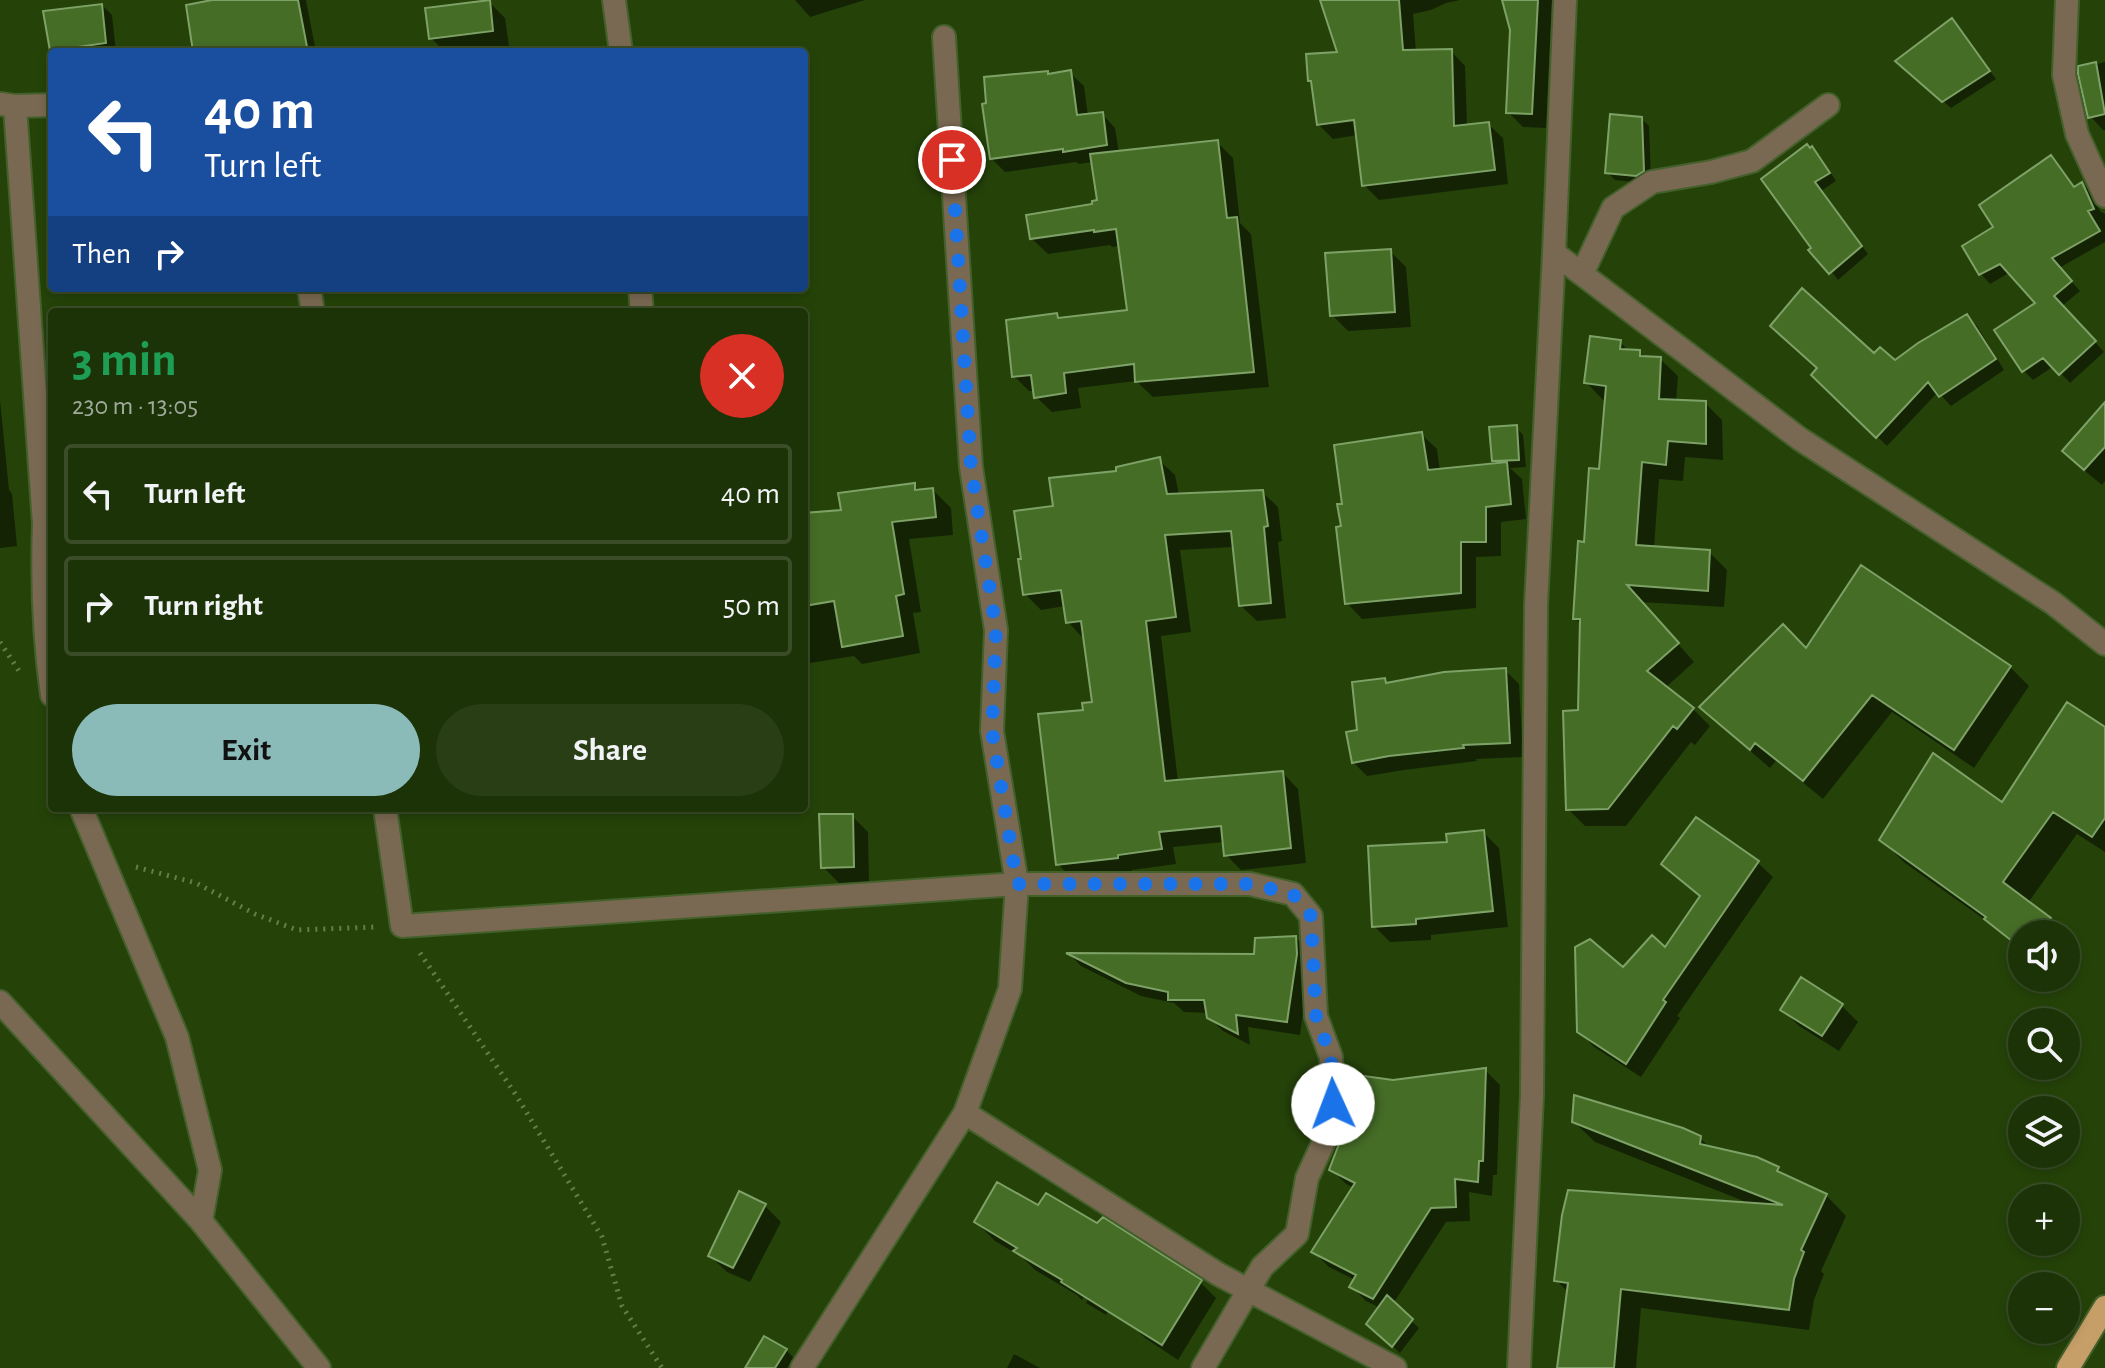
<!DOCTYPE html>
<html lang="en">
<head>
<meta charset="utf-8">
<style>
	body { margin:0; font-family:"Alegreya Sans",sans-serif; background:#293e15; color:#f1f3f6; height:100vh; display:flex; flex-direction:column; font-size:30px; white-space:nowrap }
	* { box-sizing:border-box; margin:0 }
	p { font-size:26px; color:#a0aa9b }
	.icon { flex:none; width:44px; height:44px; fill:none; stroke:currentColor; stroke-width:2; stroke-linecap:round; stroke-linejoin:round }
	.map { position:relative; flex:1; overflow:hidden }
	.panel { position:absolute; left:48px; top:308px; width:760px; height:504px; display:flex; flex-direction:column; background:#1c3207; border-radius:8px; box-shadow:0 4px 12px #0003,0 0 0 2px #3a4d28 }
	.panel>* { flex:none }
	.top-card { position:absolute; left:48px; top:48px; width:760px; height:244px; border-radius:8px; box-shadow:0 4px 12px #0003,0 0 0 2px #3a4d28; background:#1a4fa0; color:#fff; overflow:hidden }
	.fabs { position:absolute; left:2008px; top:920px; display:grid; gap:16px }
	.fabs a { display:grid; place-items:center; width:72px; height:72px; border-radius:50%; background:#1c3207; box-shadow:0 4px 12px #0003,0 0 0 2px #3a4d28; font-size:40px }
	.pin { position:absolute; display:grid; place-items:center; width:68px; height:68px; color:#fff; margin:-34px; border:4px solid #fff; border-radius:50%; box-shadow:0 2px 8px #0007 }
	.me { position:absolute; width:88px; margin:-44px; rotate:358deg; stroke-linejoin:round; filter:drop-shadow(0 0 6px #0008) }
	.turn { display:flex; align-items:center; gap:28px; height:168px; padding:0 24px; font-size:36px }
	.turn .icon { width:104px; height:104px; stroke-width:2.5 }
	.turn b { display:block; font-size:56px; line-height:68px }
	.then { display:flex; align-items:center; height:76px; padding:0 24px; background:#0003; gap:16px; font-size:30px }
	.round { display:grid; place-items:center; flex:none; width:84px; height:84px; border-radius:42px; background:#293e15 }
	.overview { display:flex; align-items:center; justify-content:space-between; height:136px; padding:0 24px }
	h1 { font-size:48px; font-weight:700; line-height:60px; color:#1e9e55 }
	.cta { display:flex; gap:16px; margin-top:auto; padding:16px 24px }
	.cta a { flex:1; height:92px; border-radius:48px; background:#8bbbb9; color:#111; font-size:32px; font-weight:700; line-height:92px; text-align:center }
	.cta a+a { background:#293e15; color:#f1f3f6 }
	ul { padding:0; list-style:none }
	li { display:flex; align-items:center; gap:24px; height:100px; margin:0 16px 12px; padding:0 8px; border:4px solid #3a4d28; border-radius:8px }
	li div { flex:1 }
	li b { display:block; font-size:30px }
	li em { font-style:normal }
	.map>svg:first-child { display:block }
	.shadow { fill:#0007 }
	.building { fill:#456d26; stroke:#7ea167; stroke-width:2 }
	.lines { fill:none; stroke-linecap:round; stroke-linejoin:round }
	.minor-casing { stroke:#44602b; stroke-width:26 }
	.tertiary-casing { stroke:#44602b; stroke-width:26 }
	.trunk-casing { stroke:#44602b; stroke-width:26 }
	.path { stroke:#637e4c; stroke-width:5; stroke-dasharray:2 6; stroke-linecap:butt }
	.minor { stroke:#7a6952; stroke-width:22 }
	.tertiary { stroke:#7a6952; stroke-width:22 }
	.trunk { stroke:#c69e68; stroke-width:22 }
	.route { stroke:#1a73e8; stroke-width:14; stroke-dasharray:0 25.2 }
</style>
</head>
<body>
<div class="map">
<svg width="2105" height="1368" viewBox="0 0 2105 1368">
	<rect width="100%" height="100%" fill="#254309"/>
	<path class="shadow" d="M216,0h90l10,52h-124l-2,-9h3z
		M795,0h70l-55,17z
		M1322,0h138l-14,3 -15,7 -18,4 3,38 35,-1 14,15 2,60 21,-2 15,14 5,46 -129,16 -15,-15 -6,-50 -25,4 -15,-15 21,-71z
		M1504,0h48l-6,128 -23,-1 -15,-15 4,-82z
		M489,2l16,16 4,28 -45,6h-19l-14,-14z
		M101,4l11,11 4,37h-64v4l-6,-45z
		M1952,21l44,58 -45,29 -46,-40z
		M2105,62v68h-2l-13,-14 -10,-48z
		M1048,73l2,3 20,-3 14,13 4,30 14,-2 13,14 4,25 98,-11 16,16 7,65 11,11 18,153 -116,10 -17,-16 -58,7 3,20 -29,4 -16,-15 -1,-6h-6l-15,-15 42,-61 5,5 68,-8 -9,-66 -8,1 -2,-2 -62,9 -16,-15 67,-37 -6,-40 -14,2 -3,-2 -71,10 -13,-13z
		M1641,118l8,8 2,52 -7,5 -29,-3 -8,-8z
		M1812,148l8,8 16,25 -15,10 47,63 -30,26 -25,-32 -3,-98z
		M2050,157l26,31 7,-4 9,9 8,18 5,3v28l-46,26 21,23 -18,15 42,46 -34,31 -16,-17 -21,14 -9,-9 -27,-40 41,-27 -29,-31 -19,11 -9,-10 15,-47z
		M1390,251l16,16 5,60 -63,4 -16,-16z
		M1967,316l10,10 27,44 -53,36 -13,-14 -51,54 -73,-71 60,-19 21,6z
		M1620,342l9,9 10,1 6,6 15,1 18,17 -2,26 29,1 17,17 1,40 -38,-3 -2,24 -24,-2 -5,69 55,4 18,18 -3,37 -83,-5 53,60 -29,26 28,21 17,17 -15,19 -4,-3 -65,84h-41l-17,-17 12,-97 1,-87 -6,-7 11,-74 15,-73 6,-71h-4l-17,-18z
		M0,400l9,90 3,4 5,52 -17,2z
		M2105,405v76l-3,4 -22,-18z
		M1516,427l7,8 3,32 -16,1 12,11 4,40 -25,3v34l-25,1v51l-114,11 -15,-16 -4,-75 2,-23 76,-71 16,15 3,22 58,-6 -4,-5z
		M1159,460l16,15 4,20 83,-3 16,15 4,34 -4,1 8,76 -29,3 -16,-15 -7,-59 -54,3 11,82 -30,4 17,146 105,-9 15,16 8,74 -65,7 -15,-15 -2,-13 -51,5 3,17 -44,6v3l-59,7 -15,-16 27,-153 9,-8 -11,-65 -15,-16 -3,-16 -24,4 -16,-16 30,-86 64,-35z
		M914,485l6,6 13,-1 18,18 2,27 -44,4 12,73 -8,1 7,40 -58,11 -8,-8 -50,8v-149l40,-4z
		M1807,651l203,16 19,19 -55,82 -82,-56 -69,87 -47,-38 -6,7 -49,-42 -19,-19z
		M1505,670l14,14 4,73 -47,2 1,2 -73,9 -37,6 -14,-14 7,-30 24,-52 5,5z
		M2105,729v123l-28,-18 -49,69 22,17 14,14h-42v18l-27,-25 -90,-64 -24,-23 122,-36z
		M852,816l16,16 1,50 -30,1 -16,-16z
		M1697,819l61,44 15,14 -96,139 3,2 -39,59 -47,-30 -15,-16 44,-61 42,-20 37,-52 -23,-20z
		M1483,832l16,16 9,79 -77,8v5l-41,2 -16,-16 75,-82z
		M2066,936l7,7 -7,9z
		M1296,938l13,14v17l-9,66 -52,-8 2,18 -27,-14 -14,-14 -1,-4 -24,-1 -10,-9 -33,-7 -60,-30 -11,-11 186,1z
		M1802,980l40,26 16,16 -19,29 -40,-25 -17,-17z
		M1485,1070l15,15 -3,90h-4l-1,21 -23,-4 1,29 -24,1 -53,82 26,24 -19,25 -24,-22 4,-23 -14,-7 -15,-15 4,-6 -26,-13 -15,-15 40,-64 -8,-4 -15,-15 62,-87z
		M1574,1122l126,16 10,10 68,21 9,9 39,17 20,21 -25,55 3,3 -10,26 -5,30 -168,-22 -5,60h-77l9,-76 -12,-12 195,-76 -156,-62z
		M998,1185l41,23 8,-13 50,30 6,-5 18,11 19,19 -34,65 -20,-12 32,-61 -3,-3 -33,61 -5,-5 -42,-25 -13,-13 -27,-16 -19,-19z
		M740,1194l25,12 16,16 -31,60 -23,-10 -17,-16z
		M1200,1282l16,16 -38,62 -33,-22 -16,-16z
		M765,1339l21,11 8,8 -7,10h-40z
		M1014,1354l26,14h-33z"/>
	<path class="building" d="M212,0h86l10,52h-115l-7,-47z
		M490,0l3,31 -64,8 -4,-31z
		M1320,0h79l4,50 49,-1 2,77 35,-4 6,48 -133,16 -8,-66 -37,5 -6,-44h-3l-2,-27 31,-2z
		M1502,0h36l-6,114 -26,-1 4,-83z
		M102,4l4,39 -56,8 -7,-40z
		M1952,18l38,53 -48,31 -47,-41z
		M2096,62l9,52 -17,4 -10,-44v-8z
		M1071,70l6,45 26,-3 4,33 -44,7v-3l-73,10 -8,-55 4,-1 -2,-26 64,-6v3z
		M1610,114l32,3 2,54 -8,5 -31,-3z
		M1218,140l9,78 10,-1 17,155 -119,10 -1,-18 -70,9 2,20 -32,5 -3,-23 -19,2 -6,-57 51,-7 1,5 69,-8 -11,-81 -22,3v-2l-64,9 -4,-24 66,-11v-3l5,-1 -7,-46z
		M1807,144l3,4 2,-2 18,27 -15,9 47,64 -33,28 -21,-24 3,-2 -50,-69z
		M2051,155l23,32 8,-5 12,27 -6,2 12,20 -48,27 20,23 -18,15 42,45 -37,34 -16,-17 -21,14 -28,-42 41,-27 -35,-39 -21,11 -17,-29 31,-19 -14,-22z
		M1391,249l4,63 -65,4 -5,-63z
		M1802,288l72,65 6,-6 15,13 23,-17 49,-29 29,45 -57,38 -11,-15 -52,56 -65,-63 6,-7 -47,-42z
		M1590,336l31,4 -1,9 20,1v6l21,1 -2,42 47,2v43l-38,-3 -2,24 -24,-3 -6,83 74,5 -2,41 -81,-6 52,58 -32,28 47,37 -17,21 -4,-3 -65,83 -42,1 -3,-99 15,-1 2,-91h-7l5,-78 6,1 5,-74 10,1 7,-83 -22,-3z
		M2105,402v45l-21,23 -22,-19z
		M1517,425l2,35 -27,1 -3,-34z
		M1422,432l6,38 79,-8 4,42 -25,3v35h-25v51l-116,11 -9,-77 5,-1 -4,-22h5l-8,-59z
		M1160,457l7,37 96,-4 5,36 -4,1 7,76 -32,3 -8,-75 -66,4 11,82 -30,4 19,160 118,-10 8,77 -67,8 -3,-30 -62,6 3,17 -44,6v3l-62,7 -18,-151 45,-4 -1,-7 10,-1 -11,-81 -15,2 -5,-33 -38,5 -5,-36h3l-7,-48 39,-5 -4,-28 67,-7v-4z
		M915,483v7l18,-2 3,29 -44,5 12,72 -8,2 7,40 -61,11 -8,-46 -30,5v-93l37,-3 -3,-17z
		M1861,565l150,101 -57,84 -82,-55 -69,86 -48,-38 -5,7 -51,-43 84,-83 23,24z
		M1506,668l4,75 -47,2 1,3 -75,8 -37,7 -6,-31 11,-2 -5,-48 33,-4 1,5 58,-11z
		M2067,702l38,25v91l-13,19 -39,-25 -50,70 48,36 -13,16h-16v15l-38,-30 2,-2 -107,-77 54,-87 69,49z
		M819,814h34l1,53 -33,1z
		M1696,817l63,44 -96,139 3,2 -40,62 -49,-32 -2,-85 15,-8 33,28 29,-32 13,12 35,-51 -39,-32z
		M1484,830l9,81 -77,8v5l-44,3 -4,-81 79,-4 -1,-8z
		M1296,936l1,18 -10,68 -51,-7 2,19 -31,-16 -3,-18h-36v-8l-42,-9 -60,-30 188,1 1,-16z
		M1801,977l42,27 -21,32 -42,-26z
		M1486,1068l-3,93h-4l-1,21 -23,-3 1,28 -25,1 -58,91 -24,-12 7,-12 -45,-23 44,-69 -26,-13 15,-39 13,-56 36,5z
		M1574,1095l109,33 18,8 -1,8 57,13 22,10 -2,4 50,23 -26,56 3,2 -10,27 -5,31 -168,-21 -7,79h-57l11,-85 -14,-2 8,-66 6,-25 215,15 -211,-83z
		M997,1182l41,23 8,-12 51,30 6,-6 99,63 -40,65 -101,-63 1,-2 -49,-29 4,-3 -43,-26z
		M739,1191l27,13 -33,64 -25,-12z
		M1387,1295l26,24 -21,28 -26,-23z
		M764,1336l23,13 -12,19h-30z"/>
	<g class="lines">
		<defs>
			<path id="minor" d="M614,0l7,52
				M2067,0l-3,75 13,59 28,62
				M1,104l14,2 37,-1
				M15,106l29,418c-2,57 0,114 8,171
				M1554,253l246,186 253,164 52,41
				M1582,274l31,-66 39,-26 59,-10 41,-11 76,-56
				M309,288l4,24
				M640,288l2,24
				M81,808l96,229 33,133 -9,51
				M385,808l17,118 615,-42h233l43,10 18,22 5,100 15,41 2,47 -2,22 -24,52 -10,56 -35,33 -59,101
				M0,1002l201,219 118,147
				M965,1113l253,161 177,94
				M802,1368l163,-255 45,-124 7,-105 -25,-153 4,-101 -25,-163 -27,-430"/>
			<path id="tertiary" d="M1519,1368l13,-273 4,-490 18,-352 11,-253"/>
			<path id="trunk" d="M2068,1368l37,-61"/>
		</defs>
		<use href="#minor" class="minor-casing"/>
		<use href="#tertiary" class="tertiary-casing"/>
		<use href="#trunk" class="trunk-casing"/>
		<path class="path" d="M0,642l19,29
			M136,867l60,16 59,31 42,16 79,-3
			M420,953l96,142 86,142 20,69 40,62"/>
		<use href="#minor" class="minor"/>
		<use href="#tertiary" class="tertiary"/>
		<use href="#trunk" class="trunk"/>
	</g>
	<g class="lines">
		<path class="route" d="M952,160l19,307 25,163 -4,101 25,153h233l43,10 18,22 5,100 15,41 2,47"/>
	</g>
</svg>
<div class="fabs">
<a><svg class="icon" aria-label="sound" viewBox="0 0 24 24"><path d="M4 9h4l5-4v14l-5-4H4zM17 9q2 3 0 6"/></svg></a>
<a><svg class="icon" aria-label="search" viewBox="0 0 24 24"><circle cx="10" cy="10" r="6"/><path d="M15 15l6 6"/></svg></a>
<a><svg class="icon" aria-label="layers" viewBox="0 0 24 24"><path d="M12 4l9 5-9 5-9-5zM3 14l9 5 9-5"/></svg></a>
<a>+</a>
<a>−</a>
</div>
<div class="pin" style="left:952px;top:160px;background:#d93025"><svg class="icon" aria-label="arrive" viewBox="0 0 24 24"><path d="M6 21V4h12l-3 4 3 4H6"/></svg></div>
<svg class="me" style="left:1333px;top:1104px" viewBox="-20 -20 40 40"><circle r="19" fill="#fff"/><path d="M0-13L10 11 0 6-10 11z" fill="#1a73e8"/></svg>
<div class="top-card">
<div class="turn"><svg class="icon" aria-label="left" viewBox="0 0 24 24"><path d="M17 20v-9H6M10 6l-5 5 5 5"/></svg><div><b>40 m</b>Turn left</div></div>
<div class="then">Then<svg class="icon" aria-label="right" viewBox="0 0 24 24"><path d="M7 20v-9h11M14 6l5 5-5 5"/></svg></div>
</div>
<section class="panel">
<div class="overview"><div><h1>3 min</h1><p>230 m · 13:05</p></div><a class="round" style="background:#d93025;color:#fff"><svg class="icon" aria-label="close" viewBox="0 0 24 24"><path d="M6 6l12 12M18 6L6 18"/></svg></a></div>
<ul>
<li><svg class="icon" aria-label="left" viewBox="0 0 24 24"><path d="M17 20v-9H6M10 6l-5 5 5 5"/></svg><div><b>Turn left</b></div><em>40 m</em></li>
<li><svg class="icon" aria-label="right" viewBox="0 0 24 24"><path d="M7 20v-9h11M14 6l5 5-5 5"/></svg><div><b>Turn right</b></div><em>50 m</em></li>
</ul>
<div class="cta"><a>Exit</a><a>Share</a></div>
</section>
</div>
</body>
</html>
